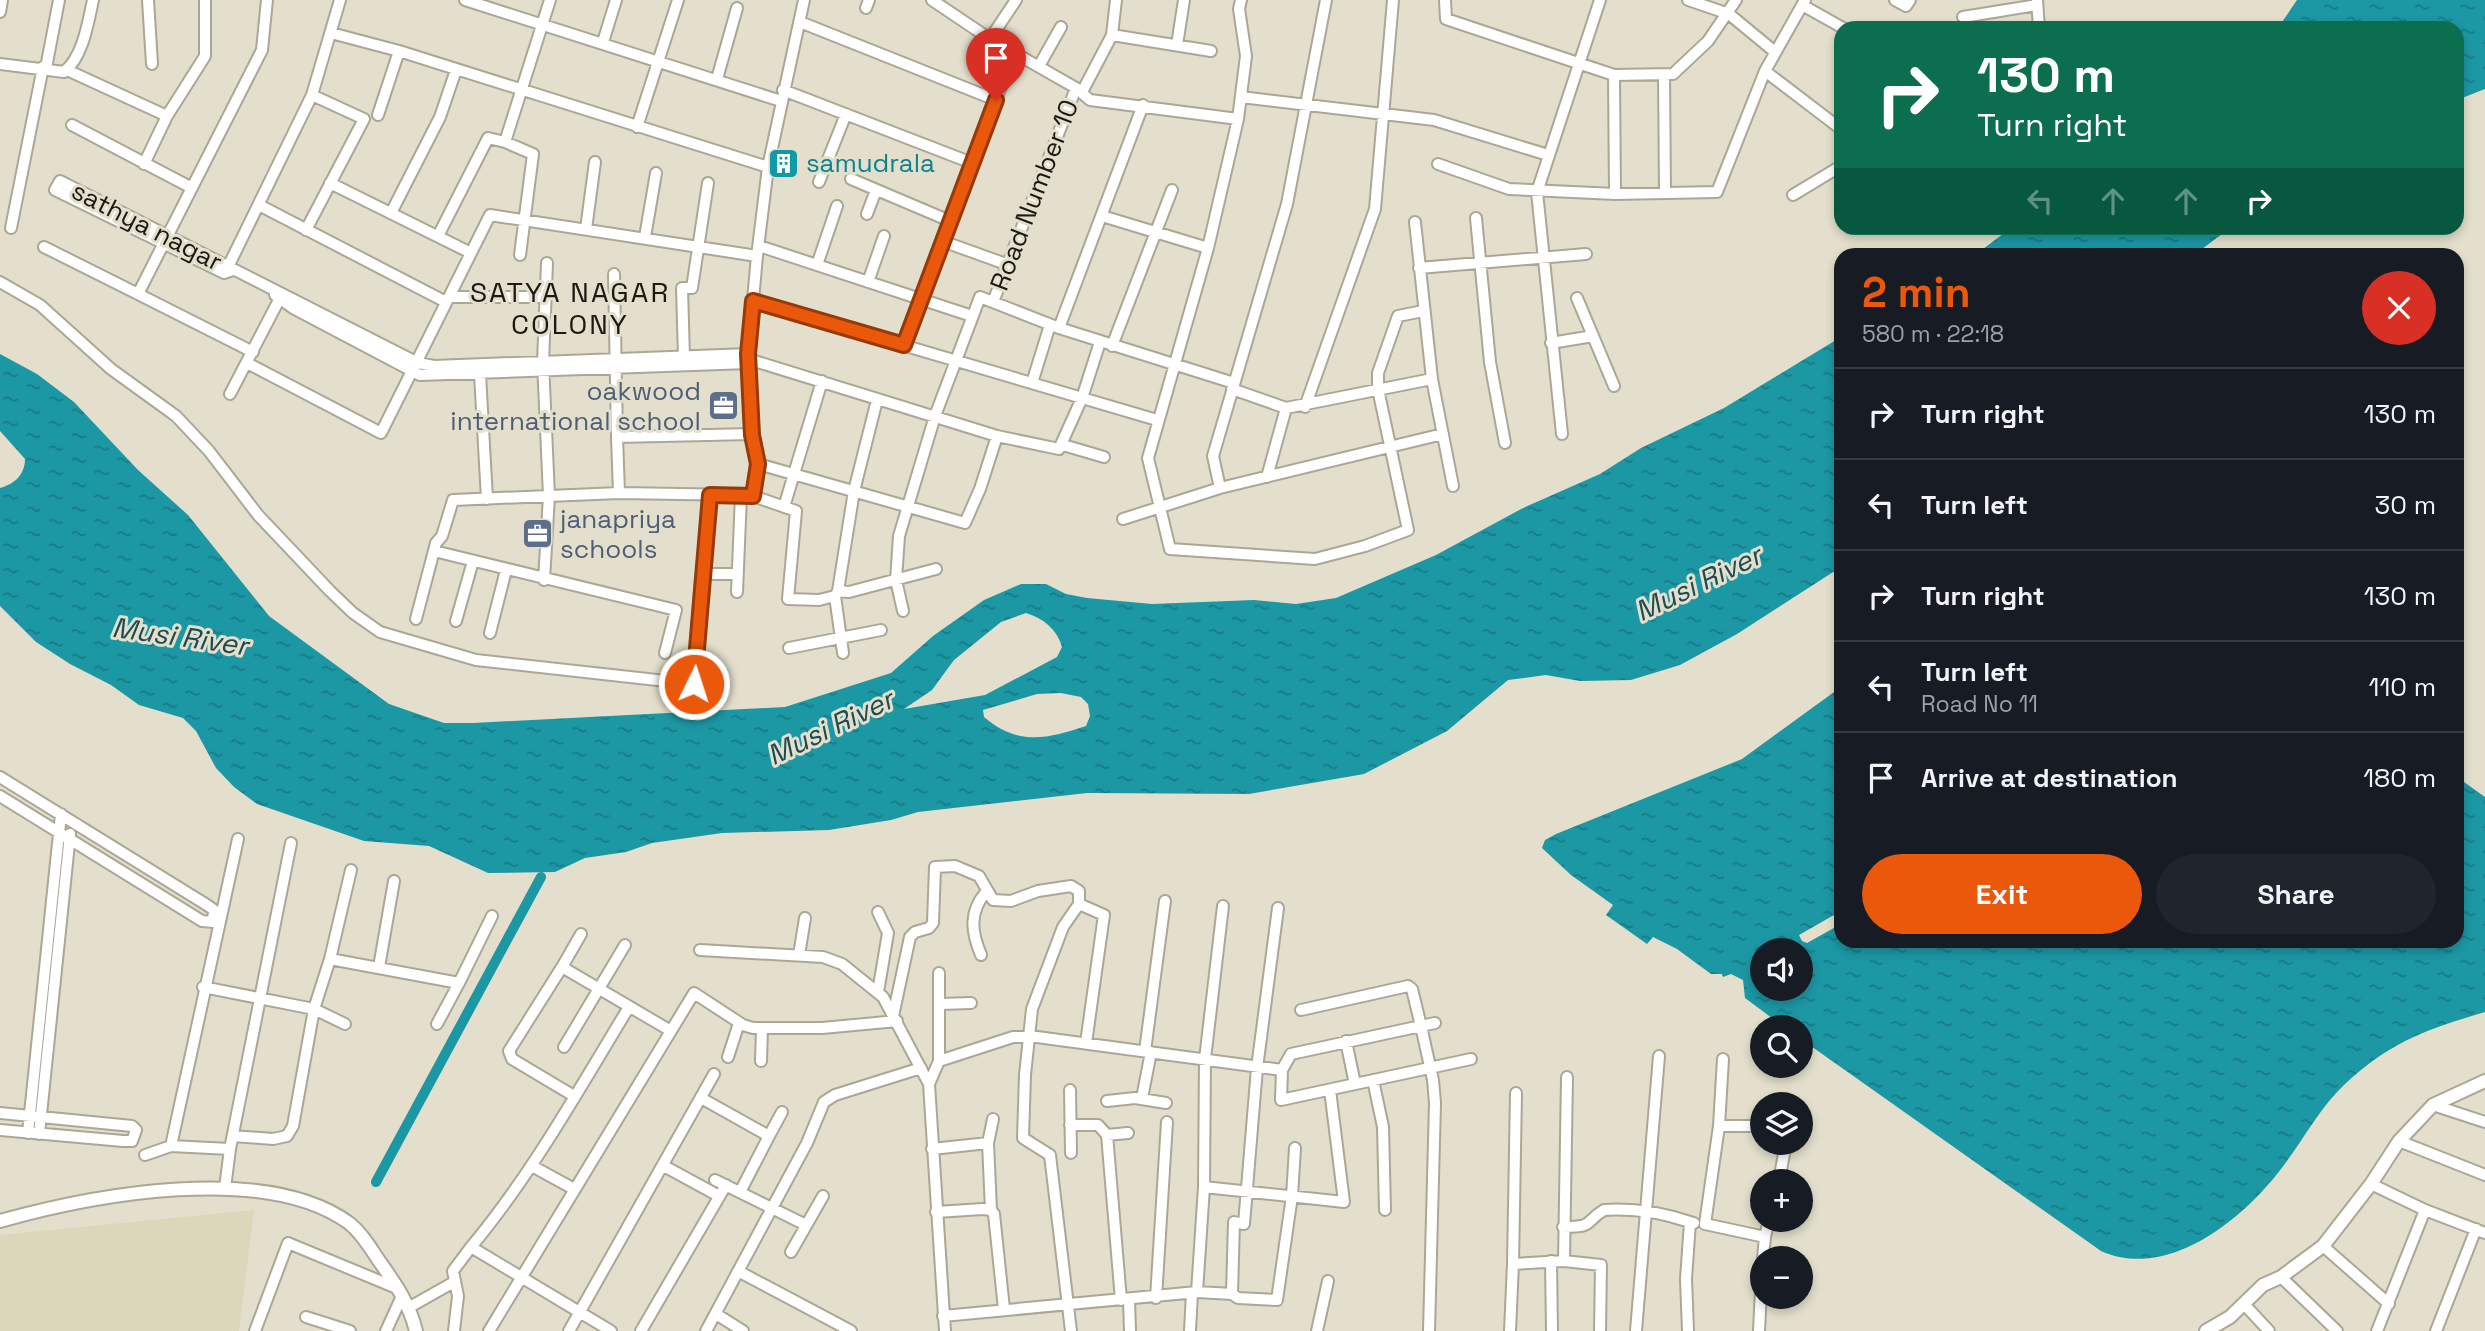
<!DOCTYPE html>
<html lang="en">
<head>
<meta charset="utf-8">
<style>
	body { margin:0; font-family:"Space Grotesk",sans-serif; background:#20242c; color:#f1f3f6; height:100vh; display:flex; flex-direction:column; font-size:26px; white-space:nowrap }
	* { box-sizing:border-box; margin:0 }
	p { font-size:23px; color:#9ea1a6 }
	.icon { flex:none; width:38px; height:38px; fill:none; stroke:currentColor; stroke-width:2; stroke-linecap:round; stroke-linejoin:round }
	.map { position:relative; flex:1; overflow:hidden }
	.sheet { position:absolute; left:1834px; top:248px; width:630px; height:700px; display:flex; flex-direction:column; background:#171b24; border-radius:21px; box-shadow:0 4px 10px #0003 }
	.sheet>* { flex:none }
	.hud { position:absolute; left:1834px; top:21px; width:630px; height:214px; border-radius:21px; box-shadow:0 4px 10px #0003; background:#0b6e4f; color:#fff; overflow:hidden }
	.controls { position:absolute; left:1750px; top:938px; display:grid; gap:14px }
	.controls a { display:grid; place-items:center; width:63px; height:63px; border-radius:50%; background:#171b24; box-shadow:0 4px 10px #0003; font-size:35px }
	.pin { position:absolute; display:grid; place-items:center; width:60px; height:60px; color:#fff; margin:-72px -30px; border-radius:50% 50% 50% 0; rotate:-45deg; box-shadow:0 0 7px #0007 }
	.pin .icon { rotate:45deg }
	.me { position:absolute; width:77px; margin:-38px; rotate:4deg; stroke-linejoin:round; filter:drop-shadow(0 0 5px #0008) }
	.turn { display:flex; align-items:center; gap:24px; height:147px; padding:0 28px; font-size:32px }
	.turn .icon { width:91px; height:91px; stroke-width:2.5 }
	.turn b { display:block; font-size:49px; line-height:60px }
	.lanes { display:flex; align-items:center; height:66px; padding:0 28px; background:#0003; justify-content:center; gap:35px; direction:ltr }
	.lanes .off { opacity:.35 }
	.round { display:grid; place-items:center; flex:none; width:74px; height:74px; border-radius:37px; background:#20242c }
	.headline { display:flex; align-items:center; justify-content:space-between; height:119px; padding:0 28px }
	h1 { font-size:42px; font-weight:800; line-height:52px; color:#ea580c }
	.cta { display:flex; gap:14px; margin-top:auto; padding:14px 28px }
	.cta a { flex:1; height:80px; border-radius:42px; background:#ea580c; color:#fff; font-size:28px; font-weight:800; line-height:80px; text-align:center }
	.cta a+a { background:#20242c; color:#f1f3f6 }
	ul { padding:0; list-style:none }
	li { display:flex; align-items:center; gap:21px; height:91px; padding:0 28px; border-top:2px solid #363941 }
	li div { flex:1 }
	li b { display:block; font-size:26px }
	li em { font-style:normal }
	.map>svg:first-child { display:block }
	.built { fill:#dcd6bb }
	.water { fill:url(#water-ripples); fill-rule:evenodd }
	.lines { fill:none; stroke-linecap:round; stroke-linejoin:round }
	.canal { stroke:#1c97a4; stroke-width:10 }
	.minor-casing { stroke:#aba795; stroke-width:14 }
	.tertiary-casing { stroke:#aba795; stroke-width:16 }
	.minor { stroke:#fff; stroke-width:10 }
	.tertiary { stroke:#fff; stroke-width:12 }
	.route-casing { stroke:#983908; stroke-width:18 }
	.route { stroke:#ea580c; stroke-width:12 }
	.labels { text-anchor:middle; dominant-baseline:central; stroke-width:6; stroke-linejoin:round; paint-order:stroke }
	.culture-label { font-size:26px; fill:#0d838f; stroke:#e3dfcc; text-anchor:start }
	.street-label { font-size:26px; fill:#1b1912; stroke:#e3dfcc }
	.service-label { font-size:26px; fill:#4e5e75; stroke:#e3dfcc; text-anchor:end }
	.neighbourhood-label { font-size:28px; letter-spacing:2px; fill:#1b1912; stroke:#e3dfcc }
	.water-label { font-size:28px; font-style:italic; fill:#1c4c52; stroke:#e3dfcc }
</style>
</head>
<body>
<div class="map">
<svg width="2485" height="1331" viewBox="0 0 2485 1331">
	<defs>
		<pattern id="water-ripples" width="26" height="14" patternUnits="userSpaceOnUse" patternTransform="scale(1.75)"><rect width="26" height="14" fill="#1c97a4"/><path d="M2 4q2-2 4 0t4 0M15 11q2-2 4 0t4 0" fill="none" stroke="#187a84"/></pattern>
	</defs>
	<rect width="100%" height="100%" fill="#e3dfcc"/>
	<path class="built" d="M254,1210l-15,121h-239v-96z"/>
	<path class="water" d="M2297,0h188v89l-28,11v-72h-179z
		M2011,228h219l-36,27h-219z
		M1841,337v230l-104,67 -57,31 -49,15 -51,1 -34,-6 -38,5 -61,51 -83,43 -115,20 -162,-1 -169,19 -27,8 -62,10 -107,3 -70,10 -26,9 -41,6 -30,14 -67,1 -59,-27 -65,-5 -107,-37 -23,-17 -18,-19 -20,-37 -13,-13 -44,-13 -28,-20 -41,-21 -34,-22 -36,-36v-118c15,-4 25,-14 25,-29l-25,-28v-77l37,20 37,28 64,68 50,45 81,101 120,88 55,19h29l312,-16 106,-34 42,-37 51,-36 37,-16h25l20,10 21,4 65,6 102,-4 42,4 40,-6 100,-43 87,-47 77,-34 41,-26 83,-40zM1026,613c17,5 31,16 36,34l-5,10 -72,38 -81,14 28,-19 22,-30 47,-38zM1061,693l20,4 7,7 2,12 -4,10c-39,13 -68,20 -102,-9l-1,-7 54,-16z
		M1841,687v224l-42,24 3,6 5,2 34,-19v18h616v-165l28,20v215c-60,18 -93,29 -140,72 -25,23 -43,58 -64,85 -38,50 -113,112 -180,82l-300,-212v-12h-17l-39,-29 -2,-18 -12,-6 -8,3 -1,-3h-11l-34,-25 -24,-12 -6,7 -41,-29 7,-10 -42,-30 -29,-27 3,-8 11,-6 186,-75zM1801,950v39h-39v-39z"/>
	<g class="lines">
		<path class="canal" d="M376,1182l165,-305"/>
		<defs>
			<path id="minor" d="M148,0l4,64
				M465,0l316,101
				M932,0l58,39 86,49 14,12 148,19
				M1241,0l-2,9 7,47 -8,63 -30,129 -60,210 22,91 145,10 50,-13 43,-16 -30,-141v-16l20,-57 25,-5
				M1445,0l1,19 168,56 59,-1 35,-33 28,-41
				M1688,0l41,14 46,38
				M1895,0l11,6 4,-6
				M2037,0l2,28
				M1802,5l41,23
				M866,8l3,-8
				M0,12l2,-12
				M1963,17l74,-12
				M800,22l196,78
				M331,33l68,18 369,116
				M1112,35l99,16
				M990,39l26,-39
				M603,42l13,-42
				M1177,45l7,-45
				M0,64l64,8c19,-15 24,-49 29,-72
				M1039,66l22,-39
				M46,68l13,-68
				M67,70l100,46
				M1765,71l76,58
				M1664,74l1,119
				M1614,75l1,119
				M717,79l20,-71
				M783,90l189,73
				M1082,92l30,-57 4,-35
				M1241,97l193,23 114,35
				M378,115l21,-64
				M72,125l120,63
				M637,127l41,-127
				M505,142l28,12 -13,101
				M144,164l23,-48 38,-60v-56
				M1438,164l71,25 106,5 102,-2 48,-121 40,-71
				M851,179l99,42
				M819,182l27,-68
				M330,183l141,70
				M1793,195l48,-29
				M259,205l187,97
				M391,213l49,-96 16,-47
				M867,214l9,-24
				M1102,216l106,32
				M1476,218l14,144 15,81
				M1415,222l17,157 21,107
				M11,228l32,-161
				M586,229l9,-67
				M306,230l58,-111 -52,-24
				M438,236l50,-98 17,4 45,-142
				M645,237l11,-64
				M942,241l64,23
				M759,246l213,70
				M44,247l94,47
				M817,265l20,-59
				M1419,268l167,-14
				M233,270l-9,3 -169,-83 5,-9 358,182 16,3 314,-12
				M226,271l86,-176 28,-95
				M614,274l3,163 135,-3
				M0,282l40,23 71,64 65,47 33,35 49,64 72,76 23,22 27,19 96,28 217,24 8,-105 4,-5h32
				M868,282l16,-46
				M275,295l18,13 127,67 328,-12
				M449,297h96
				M1577,298l16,38
				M753,301l404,119
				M993,302l83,-214
				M1059,328l84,-223
				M1551,343l42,-7 21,50
				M904,345l110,-293
				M1112,346l60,-156
				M253,352l-115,-58 124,-244 5,-50
				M684,358l-2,-70h10l16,-105
				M748,359l249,77 62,13 23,-51 18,-56
				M247,363l134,70 109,-218 267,41
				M480,374l7,125
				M1032,383l18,-58
				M1232,389l54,19 146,-29
				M230,394l51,-98
				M1305,407l70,-198 18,-209
				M1562,434l-25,-242 63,-192
				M617,437l2,56
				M1063,445l41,12
				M758,464l207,59 15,-34 17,-53
				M1267,477l19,-69
				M1220,488l-7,-32 74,-252 39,-204
				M753,496l5,-32 -6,-30 -4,-80 9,-98 11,-89 36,-167
				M784,507l38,-126
				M1123,519l97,-31 223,-54
				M434,551l242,59 -11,43
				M705,574l5,-79
				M544,580l5,-84 -6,-134 4,-99
				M838,591l11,1 87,-23
				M737,592l4,-97
				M903,611l-7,-31 3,-44 36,-120 45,-119 79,31 175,55
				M416,619l20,-76 6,-7 11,-36 166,-7 122,2 12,1 43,15 -8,88 31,1 16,-4
				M456,621l17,-60
				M490,633l16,-63
				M789,648l92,-18
				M843,653l-8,-57 3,-5 16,-100 23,-91
				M0,777l207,128 7,5 -1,12 -11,-1 -202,-125
				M1079,904l25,11 -18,128
				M1223,906l-18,153 -1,128 140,15 -14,-112
				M878,912l10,21 -10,59
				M700,950l123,7 19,7 41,33 46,87 16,247
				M799,955l6,-37
				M981,955c-10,-24 -12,-43 5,-63
				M330,959l129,24 33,-67
				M379,967l15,-86
				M562,967l19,-33
				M203,987l111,22 16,-50 21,-89
				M940,1004l31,-1
				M1301,1010l107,-24 4,3 9,37 14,-3
				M893,1016l17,-79 5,-5 14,-4 4,-5 2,-56 20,-1 24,10 14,24 18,1 27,-10 33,-5 8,5v13l-16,23 -31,82 -7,66 -2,63 27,17 21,176
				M437,1024l22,-41
				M1346,1041l9,43
				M564,1047l61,-102
				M1145,1051l20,-150
				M728,1057l11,-34
				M1723,1059l-4,67 -14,98 60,13 -2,21
				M761,1061l1,-33
				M939,1061v-88
				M1282,1070l-1,30 190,-41
				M1373,1080l10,47 2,83
				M929,1084l10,-23 74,-24h24l245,33 9,-16 130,-28 12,54 2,23 -6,228
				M1070,1090l1,63
				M1516,1093l-3,171 51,-3 37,4 -1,66
				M574,1096l-62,-37 -3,-8 53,-84 109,64
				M701,1098l68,38 13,-24
				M1142,1098l9,-46
				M1107,1101l28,-3 31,5
				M2433,1105l52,17
				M0,1113l132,13 4,4 -4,11h-9l-123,-11
				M1070,1125h28l9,10 21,-2
				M1719,1126h43
				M28,1133l33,-319
				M39,1134l31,-300
				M1107,1135l14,165
				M233,1136l40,3 14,-3 6,-10 21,-117 31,15
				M2399,1141l86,34
				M171,1146l67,-307
				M932,1149l56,-6
				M145,1155l26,-9 59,3
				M532,1166l42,23
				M664,1166l55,30
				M715,1180l91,45
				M1779,1181l7,-38
				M2371,1184l54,26
				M225,1188l5,-39 61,-306
				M740,1192l29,-56
				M991,1210l-3,-67 5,-24
				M936,1212l47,-3 8,1 3,4 10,95
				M1563,1227c32,0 20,-4 41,-17 29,-2 59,3 86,12
				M1765,1237l4,-17
				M2323,1246l66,58
				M791,1252l32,-56
				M1551,1261l1,70
				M1564,1261l3,-184
				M738,1271l113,60
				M2281,1277l56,54
				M1197,1292l7,-105
				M1232,1294l6,4 39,2 15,-104 3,-48
				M1156,1298l11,-176
				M1129,1299l1,32
				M2244,1304l25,27
				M408,1308l46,-26
				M716,1314l27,17
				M943,1316l254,-24 35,2 2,-72 10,2 13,-156 21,-160
				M306,1317l44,14
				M255,1331l33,-88 111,46
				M386,1331l16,-35
				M454,1331l4,-35 -5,-25 18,-24
				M489,1331l205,-338 49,32 10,3h69l75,-7
				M569,1331l145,-257
				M611,1331l-140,-84c61,-73 108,-158 158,-240
				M641,1331l85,-146
				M706,1331l101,-188 17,-41 11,-7 86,-27
				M1190,1331l2,-38
				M1317,1331l11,-50
				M1510,1331l3,-67
				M1636,1331l23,-275
				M1688,1331l-2,-52 4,-57 4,1
				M1759,1331l3,-62
				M2377,1331l48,-121 60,23
				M2436,1331l40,-102"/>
			<path id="tertiary" d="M0,1221c93,-26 265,-59 349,2 14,11 23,28 33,42 15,21 28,41 34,66
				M2206,1331l24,-14 33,-32 18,-8 42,-31 48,-62 28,-43 34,-36 52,-24"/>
		</defs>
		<use href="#minor" class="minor-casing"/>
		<use href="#tertiary" class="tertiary-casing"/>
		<use href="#minor" class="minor"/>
		<use href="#tertiary" class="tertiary"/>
	</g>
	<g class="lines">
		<defs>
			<path id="route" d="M694,684l16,-189 43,1 5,-32 -6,-29 -4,-81 5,-53 151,44 92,-245"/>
		</defs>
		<use href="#route" class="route-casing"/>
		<use href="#route" class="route"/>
	</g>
	<defs>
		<symbol id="building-square" viewBox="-11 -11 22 22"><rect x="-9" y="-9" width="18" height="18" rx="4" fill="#0f9aa8" stroke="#e3dfcc"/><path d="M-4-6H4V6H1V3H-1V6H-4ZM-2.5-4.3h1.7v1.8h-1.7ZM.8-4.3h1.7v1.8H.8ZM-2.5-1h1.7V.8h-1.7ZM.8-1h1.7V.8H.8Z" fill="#fff"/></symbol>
		<symbol id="office-square" viewBox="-11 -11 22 22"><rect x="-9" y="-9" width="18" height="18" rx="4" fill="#5c6f8a" stroke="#e3dfcc"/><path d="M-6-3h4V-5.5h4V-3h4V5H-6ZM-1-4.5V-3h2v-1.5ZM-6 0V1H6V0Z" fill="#fff"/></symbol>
	</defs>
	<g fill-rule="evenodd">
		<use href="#building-square" x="766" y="146" width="35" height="35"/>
		<use href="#office-square" x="706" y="388" width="35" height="35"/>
		<use href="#office-square" x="520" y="516" width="35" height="35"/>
	</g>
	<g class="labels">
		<g class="culture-label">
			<text x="806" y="163">samudrala</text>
		</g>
		<g class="street-label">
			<text transform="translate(1034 195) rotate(-69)">Road Number 10</text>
			<text transform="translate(147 226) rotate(27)">sathya nagar</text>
		</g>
		<g class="service-label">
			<text x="701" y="391">oakwood<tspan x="701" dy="30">international school</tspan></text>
			<text x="560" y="519" text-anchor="start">janapriya<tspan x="560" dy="30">schools</tspan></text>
		</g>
		<g class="neighbourhood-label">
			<text x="570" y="292">SATYA NAGAR<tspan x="570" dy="32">COLONY</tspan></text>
		</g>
		<g class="water-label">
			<text transform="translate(1698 583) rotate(-26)">Musi River</text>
			<text transform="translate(180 636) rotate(8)">Musi River</text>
			<text transform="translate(830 727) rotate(-26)">Musi River</text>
		</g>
	</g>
</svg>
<div class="controls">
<a><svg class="icon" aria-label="sound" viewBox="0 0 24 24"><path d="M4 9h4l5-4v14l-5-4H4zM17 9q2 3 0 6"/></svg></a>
<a><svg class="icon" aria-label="search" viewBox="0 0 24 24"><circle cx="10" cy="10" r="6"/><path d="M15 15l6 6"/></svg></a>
<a><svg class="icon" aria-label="layers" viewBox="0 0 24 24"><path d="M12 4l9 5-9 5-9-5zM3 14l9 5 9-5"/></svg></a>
<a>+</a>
<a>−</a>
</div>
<div class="pin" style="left:996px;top:100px;background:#d93025"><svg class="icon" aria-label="arrive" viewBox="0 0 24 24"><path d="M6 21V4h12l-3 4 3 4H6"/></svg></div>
<svg class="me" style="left:694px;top:684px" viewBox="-20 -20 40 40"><circle r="17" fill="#ea580c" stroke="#fff" stroke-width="3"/><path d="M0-11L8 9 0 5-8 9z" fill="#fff"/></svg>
<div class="hud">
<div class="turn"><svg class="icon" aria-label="right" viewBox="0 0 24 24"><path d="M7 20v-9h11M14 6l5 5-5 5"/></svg><div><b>130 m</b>Turn right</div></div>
<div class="lanes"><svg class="icon off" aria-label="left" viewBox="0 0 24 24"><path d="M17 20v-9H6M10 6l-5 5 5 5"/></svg><svg class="icon off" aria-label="ahead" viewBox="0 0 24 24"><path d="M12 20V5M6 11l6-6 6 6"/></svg><svg class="icon off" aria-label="ahead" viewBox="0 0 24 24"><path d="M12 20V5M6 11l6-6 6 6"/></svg><svg class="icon" aria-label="right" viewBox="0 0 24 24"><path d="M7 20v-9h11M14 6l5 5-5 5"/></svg></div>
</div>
<section class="sheet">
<div class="headline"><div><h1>2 min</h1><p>580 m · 22:18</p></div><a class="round" style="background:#d93025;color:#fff"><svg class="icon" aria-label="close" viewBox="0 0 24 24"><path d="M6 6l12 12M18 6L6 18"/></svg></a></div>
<ul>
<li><svg class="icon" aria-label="right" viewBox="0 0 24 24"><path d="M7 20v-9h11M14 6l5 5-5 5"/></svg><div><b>Turn right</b></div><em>130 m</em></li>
<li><svg class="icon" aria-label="left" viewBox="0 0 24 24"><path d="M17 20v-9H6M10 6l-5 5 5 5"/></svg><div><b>Turn left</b></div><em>30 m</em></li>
<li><svg class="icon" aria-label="right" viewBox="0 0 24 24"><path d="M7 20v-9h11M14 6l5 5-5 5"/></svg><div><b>Turn right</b></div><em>130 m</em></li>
<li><svg class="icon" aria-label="left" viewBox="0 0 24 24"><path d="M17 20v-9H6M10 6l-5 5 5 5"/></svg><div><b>Turn left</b><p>Road No 11</p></div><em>110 m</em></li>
<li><svg class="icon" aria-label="arrive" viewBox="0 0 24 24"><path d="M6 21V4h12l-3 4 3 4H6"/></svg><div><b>Arrive at destination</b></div><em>180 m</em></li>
</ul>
<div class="cta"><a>Exit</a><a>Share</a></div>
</section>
</div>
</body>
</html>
